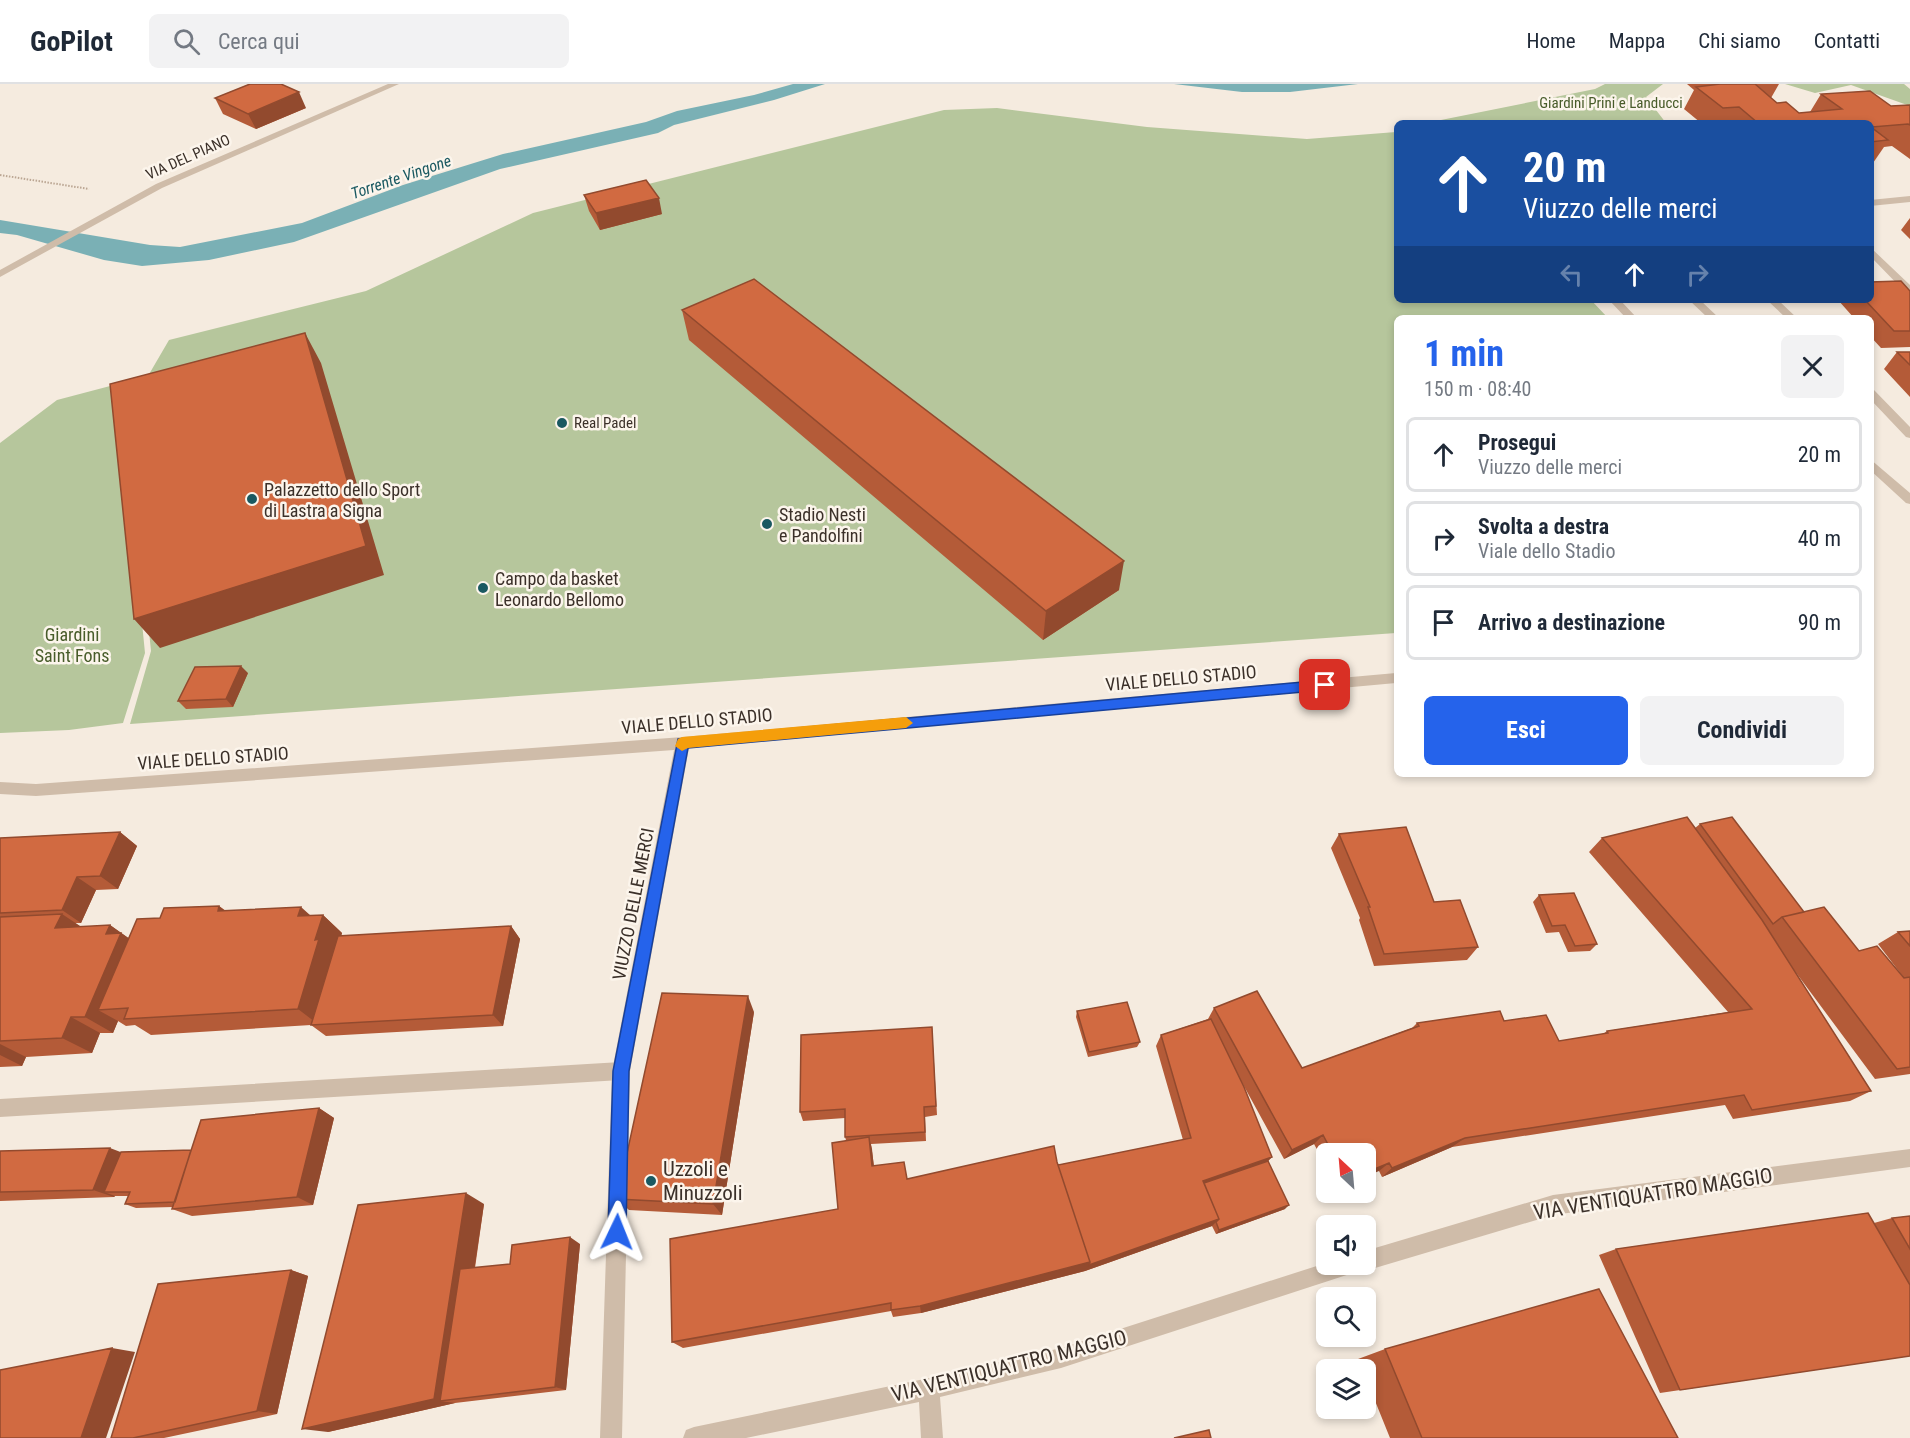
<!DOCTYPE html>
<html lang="it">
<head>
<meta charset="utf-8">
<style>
	body { margin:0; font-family:"Roboto Condensed",sans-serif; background:#f2f2f3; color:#1f2937; height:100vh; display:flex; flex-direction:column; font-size:22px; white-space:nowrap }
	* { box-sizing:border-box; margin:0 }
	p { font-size:20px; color:#747a83 }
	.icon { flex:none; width:33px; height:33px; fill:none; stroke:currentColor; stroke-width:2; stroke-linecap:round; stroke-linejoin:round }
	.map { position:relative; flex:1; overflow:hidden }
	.details { position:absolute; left:1394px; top:231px; width:480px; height:462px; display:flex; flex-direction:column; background:#fff; border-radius:9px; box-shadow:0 3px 9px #0003 }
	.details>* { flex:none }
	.guide { position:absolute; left:1394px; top:36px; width:480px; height:183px; border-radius:9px; box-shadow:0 3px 9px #0003; background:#1a4fa0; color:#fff; overflow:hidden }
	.needle { width:39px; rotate:334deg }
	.buttons { position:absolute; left:1316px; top:1059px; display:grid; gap:12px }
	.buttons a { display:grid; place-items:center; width:60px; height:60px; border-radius:9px; background:#fff; box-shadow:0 3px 9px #0003; font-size:30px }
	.pin { position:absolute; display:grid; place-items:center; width:51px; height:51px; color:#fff; margin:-26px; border-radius:12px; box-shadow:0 3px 9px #0006 }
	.me { position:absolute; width:66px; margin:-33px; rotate:2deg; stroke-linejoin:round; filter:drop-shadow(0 0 4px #0008) }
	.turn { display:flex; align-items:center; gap:21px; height:126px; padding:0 30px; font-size:27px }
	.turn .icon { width:78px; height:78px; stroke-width:2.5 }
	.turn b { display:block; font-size:42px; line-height:51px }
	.lanes { display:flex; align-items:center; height:57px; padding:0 30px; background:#0003; justify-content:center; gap:30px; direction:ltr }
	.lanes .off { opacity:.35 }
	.round { display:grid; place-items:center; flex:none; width:63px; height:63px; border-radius:9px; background:#f2f2f3 }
	.summary { display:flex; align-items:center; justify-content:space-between; height:102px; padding:0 30px }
	h1 { font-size:36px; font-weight:700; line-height:45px; color:#2563eb }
	.button { display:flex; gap:12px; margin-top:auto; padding:12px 30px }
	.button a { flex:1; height:69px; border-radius:9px; background:#2563eb; color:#fff; font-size:24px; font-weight:700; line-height:69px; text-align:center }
	.button a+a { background:#f2f2f3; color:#1f2937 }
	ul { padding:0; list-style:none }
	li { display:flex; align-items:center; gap:18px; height:75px; margin:0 12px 9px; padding:0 18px; border:3px solid #e0e1e3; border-radius:9px }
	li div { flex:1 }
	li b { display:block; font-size:22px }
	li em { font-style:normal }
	header { display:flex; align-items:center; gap:36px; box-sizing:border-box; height:84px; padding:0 30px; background:#fff; border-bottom:2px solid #e0e1e3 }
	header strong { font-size:28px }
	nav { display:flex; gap:33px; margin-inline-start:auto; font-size:21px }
	.search { width:420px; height:54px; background:#f2f2f3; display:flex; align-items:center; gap:15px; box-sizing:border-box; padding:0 21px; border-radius:9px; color:#747a83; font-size:22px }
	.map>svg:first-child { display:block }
	.green { fill:#b6c69c }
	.water { fill:#7ab0b5 }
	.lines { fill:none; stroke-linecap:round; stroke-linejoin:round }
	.path { stroke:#bba693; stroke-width:2; stroke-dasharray:1.5 1.5; stroke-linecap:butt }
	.service { fill:#cfbca9; fill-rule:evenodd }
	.minor { fill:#cfbca9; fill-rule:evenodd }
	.wall { fill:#b45b38 }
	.shaded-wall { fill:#924a2e }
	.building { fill:#d16a41; stroke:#924a2e; stroke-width:1.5 }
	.route { fill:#2563eb; stroke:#184099; stroke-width:1.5 }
	.slow { fill:#f59e0b }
	.poi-dot { fill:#1a5961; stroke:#fcf5ec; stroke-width:2 }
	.labels { text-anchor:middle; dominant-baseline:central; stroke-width:5; stroke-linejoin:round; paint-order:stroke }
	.far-park-label { font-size:15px; fill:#485c2a; stroke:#fcf5ec }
	.far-street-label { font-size:15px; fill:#3b3029; stroke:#fcf5ec }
	.far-poi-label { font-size:15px; fill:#3b3029; stroke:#fcf5ec; text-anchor:start }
	.far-water-label { font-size:16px; font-style:italic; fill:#1a5961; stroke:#fcf5ec }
	.poi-label { font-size:18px; fill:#3b3029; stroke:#fcf5ec; text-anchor:start }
	.park-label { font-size:18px; fill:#485c2a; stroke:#fcf5ec }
	.street-label { font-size:18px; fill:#3b3029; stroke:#fcf5ec }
	.near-poi-label { font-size:21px; fill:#3b3029; stroke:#fcf5ec; text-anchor:start }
	.near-street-label { font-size:21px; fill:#3b3029; stroke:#fcf5ec }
</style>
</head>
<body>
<header>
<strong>GoPilot</strong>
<div class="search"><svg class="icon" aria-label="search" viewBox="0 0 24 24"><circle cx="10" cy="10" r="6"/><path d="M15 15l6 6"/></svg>Cerca qui</div>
<nav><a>Home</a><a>Mappa</a><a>Chi siamo</a><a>Contatti</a></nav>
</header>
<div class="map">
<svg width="1910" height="1354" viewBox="0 0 1910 1354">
	<rect width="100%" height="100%" fill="#f5ebdf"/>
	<path class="green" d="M1605,0h58l-17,13 20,26h-240l169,-34z
		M1785,0h119l6,5v17l-59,-21 -36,8z
		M997,24l150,19 160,12 89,-7v168h195l17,18h-212v315l-1266,91 21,-73 -24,-237 -6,-3 24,242 -22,70 -54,7 -69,3v-290l57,-43 91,-24 21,-36 197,-49 167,-78 411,-103z"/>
	<path class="water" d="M793,0h32l-51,16 -100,25 -16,8 -158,36 -206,73 -85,18 -67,6 -38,-6 -87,-25 -17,-2v-13l150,25 30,2 122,-24 101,-38 100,-31 143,-32 31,-11 77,-16z
		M1174,0h184l-68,8h-48z"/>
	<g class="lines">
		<path class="path" d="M0,91l89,14"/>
		<path class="service" d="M1689,216h11l19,18h-11z
			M1767,216h11l19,18h-11z
			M1870,305l4,1 36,37v11l-4,-1 -36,-38z
			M1870,375l40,34v11l-4,-1 -36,-33z
			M621,978l6,3 3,6 -3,6 -6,3 -621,37v-18z"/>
		<path class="minor" d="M388,0h11l-237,104 -162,89v-7l156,-86z
			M1910,112v6l-40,4v-6z
			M1870,163l40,38v9l-4,-1 -36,-37z
			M1609,216h11l17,18h-11z
			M1396,589v10l-707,65 -59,323 -8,367h-22l12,-367 62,-321 -638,46 -36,-2v-12l36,2 647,-47z
			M1910,1065v18l-357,48 -188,56 -3,-1 -301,98 -121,29 3,41h-22l-2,-36 -173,36h-63l3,-8 8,-3 235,-49 132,-30 265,-85 39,1v-13l188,-56z"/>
	</g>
	<path class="wall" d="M1687,0h92l-8,14 6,5 22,10 11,-1 11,-18 70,12 19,-1v54l-18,-13 -8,1 -11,16h-3v-40h-169l-17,-14 10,-19z
		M215,14l91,10 -50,21 -33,-15z
		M584,111l78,19 -62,16 -11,-19z
		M1910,134v21l-9,-9z
		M1910,207v56l-29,1 -11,-12v-18h-16l-16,-18h32z
		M682,226l437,280 -76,50 -354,-300z
		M1897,268h13v45l-26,-28z
		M248,589l-15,34 -47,2 -8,-8z
		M1700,740l104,88 55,39 45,27 -26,-34 20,-12 12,-1v143l-35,5 -81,-109 77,121 -21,10 -117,18 -8,-14 -273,42 -70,30 -3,-6 -14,-17h-39v12l-12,-22 -30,15 -44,-80 32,78 -4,4 17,48 -69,25 -4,-8 -127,45 -164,42 -28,4 -2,-6 -208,37 -11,-6 166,-133 8,-69 -1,-3v-19l-42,3 -3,-9 132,-85 5,88 -12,2 1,24 -55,3 3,22 33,13 151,-14 125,-25 -27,-94 5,-11 47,-16 6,-11 88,60 110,-40 5,-5 87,-2 55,20 44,-7 4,-3 121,-19 -139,-160 13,-14 93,-10z
		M120,748l17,14 -19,43 -22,1 -15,33h-6l6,4 29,-2 18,13 32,-20 59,-12 7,5 85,5 12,-1 19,18 -1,3 170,-10 9,13 -17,87 -177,10 -15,-11 -160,10 -16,-10 -9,1 -8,-5 -5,12h-13l-8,20 -66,4 -4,9 -22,1v-229z
		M1339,750l95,68 44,45 -11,13 -93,6 -15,-46 1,-2 -29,-70z
		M1539,811l58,49 -7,7 -22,1 -9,-20 -13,1 -13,-31z
		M1077,927l63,31 -3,5 -49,10 -12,-40z
		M754,928l-32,203 -93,-5 -12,-11z
		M319,1024l15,10 -21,87 -121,11 -20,-7 1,-2 -37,1 -11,-4 3,-8h-13l-1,1 -114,4v-50l121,1 70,-2z
		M484,1120l-9,64 35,-4 70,-20 -14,146 -111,13 -127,29z
		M1910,1132v140l-250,37 -61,-138 17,-6 258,-26 18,-5z
		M291,1186l17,6 -31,138 -113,24h-53z
		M1385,1265l293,89h-288l-25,-62v-6h-3l-4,-11z"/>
	<path class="shaded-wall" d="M299,8l7,16 -50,21 -8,-15z
		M659,114l3,16 -62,16 -4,-17z
		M305,249l16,30 63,212 -224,73 -26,-29z
		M1124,477l-5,29 -76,50 3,-29z
		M241,582l7,7 -15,34 -7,-8z
		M120,748l17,14 -19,43 -18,-13z
		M77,793l19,13 -15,33 -19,-13z
		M219,822l23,18 -24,-13z
		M301,823l19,17 3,-9 19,18 -6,21 -17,71 -21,-16 17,-69 -17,-24z
		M62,830l27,18 -34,-4z
		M110,841l37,26 -49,59 20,11 -5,12 -28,-16 21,-83z
		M511,842l9,13 -17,87 -10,-11z
		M748,912l6,16 -32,203 -9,-11z
		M71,933l29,16 -8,20 -30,-15z
		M0,960l26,13 -4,9 -22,-11z
		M319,1024l15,10 -21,87 -16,-8z
		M1323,1051l-9,9 -30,15 8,-9z
		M869,1053l3,12 3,29 -3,-12z
		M1465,1054l-13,9 -70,30 10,-9z
		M110,1064l21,8 -27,36 11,4 -1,1 -21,-7z
		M1272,1073l-8,8 -63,22 2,-6z
		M1389,1079l-10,8 -14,6v-4z
		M466,1109l18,11 -29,195 -15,2 15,2 -127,29 -26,-3z
		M1289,1121l-4,4 -69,25 3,-4z
		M1219,1135l-7,7 -127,45 -164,42 -1,-7z
		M570,1153l10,7 -14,146 -11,-3z
		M291,1186l17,6 -31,138 -20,-3z
		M112,1264l23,4 -29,86h-25z"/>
	<path class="building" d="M250,0h31l18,8 -51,22 -33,-16z
		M1720,0h35l22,19 9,-1 13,11 43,-4 -21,-15 49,-3 21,15 19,-1v20l-2,-1 -37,3 17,13 -18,2v-19h-112l-19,-16 -16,1 -27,-21z
		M646,96l13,18 -63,15 -12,-18z
		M754,195l370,282 -78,50 -364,-301z
		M1901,197l9,10v40h-16l-29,-31h5v-18z
		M305,249l61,213 -232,73 -24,-235z
		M1897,268h13v13z
		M241,582l-15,33 -48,2 17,-34z
		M1687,733l75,103 109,171 -119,19 -8,-15 -279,43 -73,30 -3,-5 -24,10v-19h-32l-10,-19 -31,15 -78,-142 43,-17 45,77 117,-42 -2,-3 83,-12 4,10 42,-6 13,26 49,-8 -1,-2 145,-22 -150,-171z
		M1732,733l72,95 -22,5 -9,7 -73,-100z
		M1406,743l28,75 26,-2 18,47 -94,7 -16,-47h2l-31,-73z
		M120,748l-20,44 -23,1 -15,33 -62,3v-75z
		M1574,809l23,51 -22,2 -10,-21 -13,1 -13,-31z
		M219,822l-1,5 83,-4 -3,9 25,-1 -8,25 4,-1 -21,70 -174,10 4,-11 -30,2 39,-91 23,-1 4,-10z
		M1824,823l35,44 18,-5 27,32 6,-1v90l-13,2 -115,-152z
		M62,830l-7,14 55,-3 -4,9 15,-1 -36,84h-14l-9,21 -62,3v-124z
		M511,842l-18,89 -182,10 27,-89z
		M1910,847v15l-12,-14z
		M662,909l86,3 -35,208 -96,-5z
		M1127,918l13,40 -51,10 -12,-41z
		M1211,935l33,68 28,70 -69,24 16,38 -130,46 1,-3 -32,-97 133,-27 -30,-103z
		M932,943l4,79 -12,1 1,25 -80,5v-28l-45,3 1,-77z
		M319,1024l-22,89 -125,12 29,-89z
		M869,1053l3,29 32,-4 3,17 147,-33 3,16 33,100 -170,44 -29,4v-7l-219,39 -2,-103 168,-30 -6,-66z
		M110,1064l-17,42 -93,2v-41z
		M191,1066l-16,52 -50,2 5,-12h-26l17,-40z
		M1268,1077l21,44 -70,25 -3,-8 3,-3 -15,-36z
		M466,1109l-32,206 -132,30 56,-224z
		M1868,1129l42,72v71l-230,34 -64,-141z
		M1910,1132v33l-18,-31z
		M570,1153l-15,150 -115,14 20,-132 50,-5 2,-19z
		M291,1186l-34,141 -124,27h-22l47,-154z
		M1599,1205l79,149h-256l-37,-89z
		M112,1264l-31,90h-81v-68z
		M1209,1346l2,8h-37z"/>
	<path class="route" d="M1325,596l7,5 -7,5 -637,58 -59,323 -3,161 -3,6 -6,3 -7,-3 -2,-6 5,-161 65,-332z"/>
	<path class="slow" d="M906,633l7,6 -7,5 -218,20 -6,3 -7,-5 3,-7 4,-2z"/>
	<g class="poi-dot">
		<circle cx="562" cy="339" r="6"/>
		<circle cx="252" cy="415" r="6"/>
		<circle cx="767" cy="440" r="6"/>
		<circle cx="483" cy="504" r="6"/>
		<circle cx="651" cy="1097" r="6"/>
	</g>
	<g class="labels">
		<g class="far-park-label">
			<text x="1611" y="19">Giardini Prini e Landucci</text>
		</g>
		<g class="far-street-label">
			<text transform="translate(188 73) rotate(-24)">VIA DEL PIANO</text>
		</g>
		<g class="far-poi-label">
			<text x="574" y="339">Real Padel</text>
		</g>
		<g class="far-water-label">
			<text transform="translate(401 93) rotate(-19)">Torrente Vingone</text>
		</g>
		<g class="poi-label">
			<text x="264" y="405">Palazzetto dello Sport<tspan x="264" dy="21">di Lastra a Signa</tspan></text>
			<text x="779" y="430">Stadio Nesti<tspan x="779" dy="21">e Pandolfini</tspan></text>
			<text x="495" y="494">Campo da basket<tspan x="495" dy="21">Leonardo Bellomo</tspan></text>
		</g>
		<g class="park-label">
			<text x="72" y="550">Giardini<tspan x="72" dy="21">Saint Fons</tspan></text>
		</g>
		<g class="street-label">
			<text transform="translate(1181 594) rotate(-5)">VIALE DELLO STADIO</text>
			<text transform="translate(697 637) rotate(-5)">VIALE DELLO STADIO</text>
			<text transform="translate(213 674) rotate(-4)">VIALE DELLO STADIO</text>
			<text transform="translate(633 820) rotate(-79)">VIUZZO DELLE MERCI</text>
		</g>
		<g class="near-poi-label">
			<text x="663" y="1085">Uzzoli e<tspan x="663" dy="24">Minuzzoli</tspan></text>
		</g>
		<g class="near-street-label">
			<text transform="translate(1653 1110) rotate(-9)">VIA VENTIQUATTRO MAGGIO</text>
			<text transform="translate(1009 1282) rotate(-14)">VIA VENTIQUATTRO MAGGIO</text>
		</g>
	</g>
</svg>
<div class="buttons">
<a><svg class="needle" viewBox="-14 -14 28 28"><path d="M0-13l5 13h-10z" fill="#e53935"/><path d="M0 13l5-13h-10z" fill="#747a83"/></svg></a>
<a><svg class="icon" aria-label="sound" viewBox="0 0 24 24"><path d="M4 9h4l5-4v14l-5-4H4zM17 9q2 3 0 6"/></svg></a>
<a><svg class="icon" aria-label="search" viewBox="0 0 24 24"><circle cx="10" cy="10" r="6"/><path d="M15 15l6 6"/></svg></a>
<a><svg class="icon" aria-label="layers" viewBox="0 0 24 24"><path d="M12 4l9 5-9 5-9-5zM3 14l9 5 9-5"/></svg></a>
</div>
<div class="pin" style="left:1325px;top:601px;background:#d93025"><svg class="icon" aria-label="arrive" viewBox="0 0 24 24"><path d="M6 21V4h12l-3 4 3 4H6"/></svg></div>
<svg class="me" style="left:617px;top:1148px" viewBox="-20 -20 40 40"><path d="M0-17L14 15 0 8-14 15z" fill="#2563eb" stroke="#fff" stroke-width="4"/></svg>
<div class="guide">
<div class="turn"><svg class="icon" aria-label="ahead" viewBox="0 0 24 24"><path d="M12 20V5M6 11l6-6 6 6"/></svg><div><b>20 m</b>Viuzzo delle merci</div></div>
<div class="lanes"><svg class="icon off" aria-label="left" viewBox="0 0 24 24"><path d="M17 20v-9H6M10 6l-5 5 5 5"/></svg><svg class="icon" aria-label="ahead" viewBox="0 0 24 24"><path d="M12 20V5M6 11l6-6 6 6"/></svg><svg class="icon off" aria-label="right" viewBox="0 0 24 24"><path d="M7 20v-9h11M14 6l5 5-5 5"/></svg></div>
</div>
<section class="details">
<div class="summary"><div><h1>1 min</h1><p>150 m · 08:40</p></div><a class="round"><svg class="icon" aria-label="close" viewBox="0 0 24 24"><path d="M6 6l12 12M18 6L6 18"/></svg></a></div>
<ul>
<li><svg class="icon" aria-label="ahead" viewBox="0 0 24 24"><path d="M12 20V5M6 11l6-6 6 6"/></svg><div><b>Prosegui</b><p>Viuzzo delle merci</p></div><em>20 m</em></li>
<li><svg class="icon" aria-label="right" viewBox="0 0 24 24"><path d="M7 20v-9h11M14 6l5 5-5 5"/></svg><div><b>Svolta a destra</b><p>Viale dello Stadio</p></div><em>40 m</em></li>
<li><svg class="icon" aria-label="arrive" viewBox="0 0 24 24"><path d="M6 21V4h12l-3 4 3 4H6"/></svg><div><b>Arrivo a destinazione</b></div><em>90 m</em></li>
</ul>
<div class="button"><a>Esci</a><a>Condividi</a></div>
</section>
</div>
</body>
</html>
